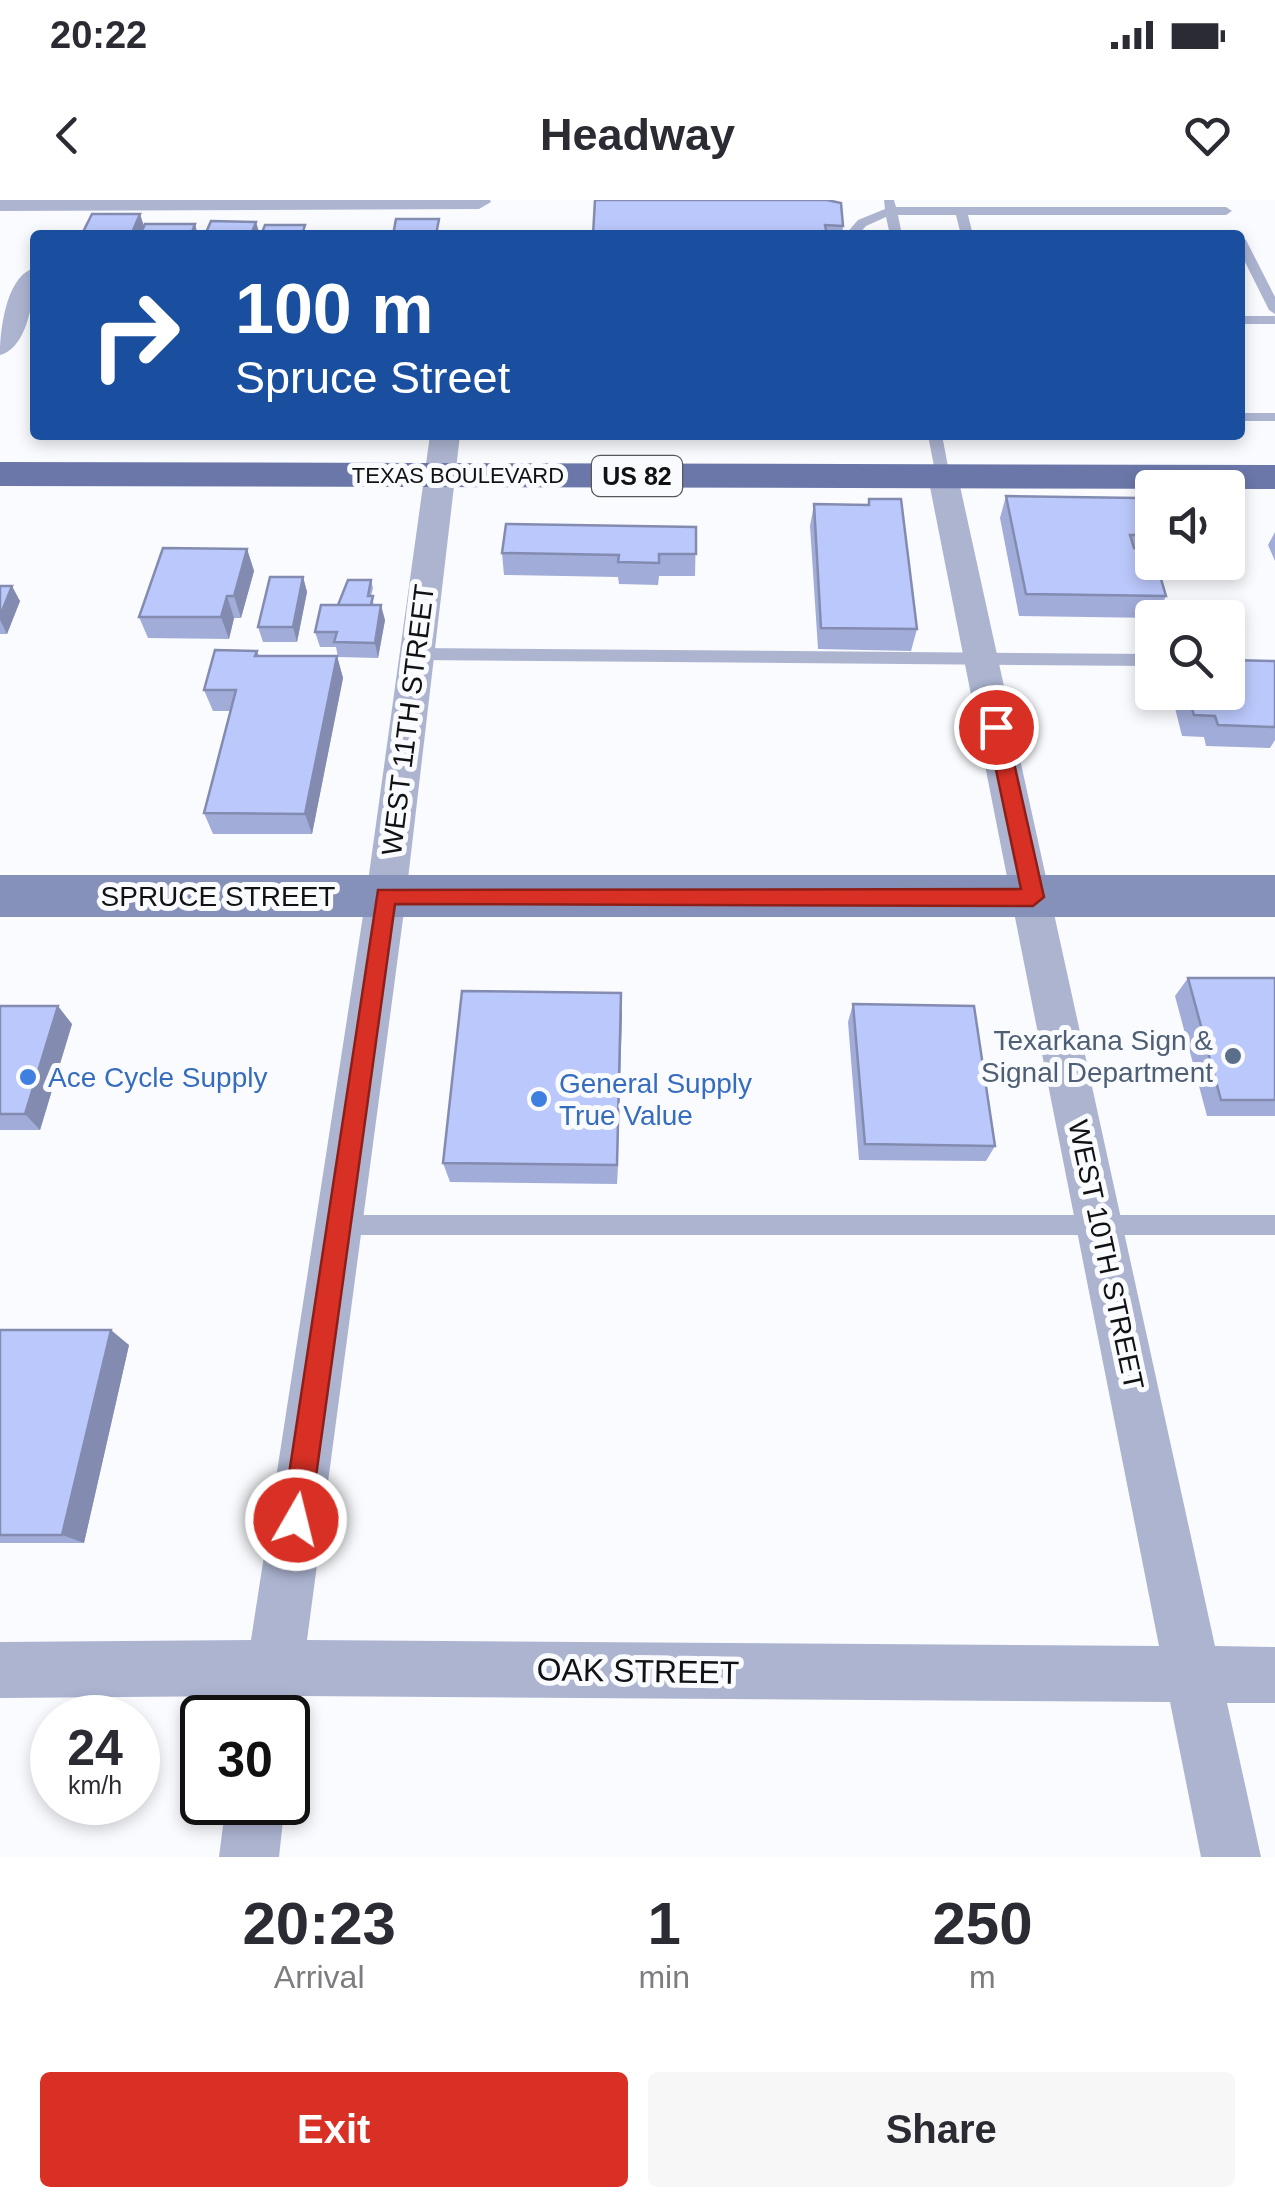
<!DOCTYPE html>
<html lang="en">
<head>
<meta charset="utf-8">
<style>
	body { margin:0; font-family:Helvetica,sans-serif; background:#f7f7f7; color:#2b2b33; height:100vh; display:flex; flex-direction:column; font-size:38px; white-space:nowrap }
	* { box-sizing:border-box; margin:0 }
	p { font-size:32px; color:#7c7c81 }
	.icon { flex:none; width:55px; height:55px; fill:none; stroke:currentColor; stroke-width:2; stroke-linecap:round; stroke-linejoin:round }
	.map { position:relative; height:1657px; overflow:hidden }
	.panel { display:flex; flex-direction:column; background:#fff; flex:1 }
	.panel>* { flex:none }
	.hud { position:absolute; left:30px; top:30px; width:1215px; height:210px; border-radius:10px; box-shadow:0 5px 15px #0003; background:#1a4fa0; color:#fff; overflow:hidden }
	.buttons { position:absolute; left:1135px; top:270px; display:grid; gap:20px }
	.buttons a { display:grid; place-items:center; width:110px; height:110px; border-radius:10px; background:#fff; box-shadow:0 5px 15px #0003; font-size:50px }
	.speed { position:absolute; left:30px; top:1495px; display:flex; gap:20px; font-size:50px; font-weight:700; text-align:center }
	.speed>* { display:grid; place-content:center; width:130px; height:130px; border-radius:50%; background:#fff; box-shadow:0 5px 15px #0003; line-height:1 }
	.speed small { font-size:25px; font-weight:400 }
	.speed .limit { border:5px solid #111; border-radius:15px; background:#fff; color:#111 }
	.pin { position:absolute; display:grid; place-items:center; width:85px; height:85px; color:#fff; margin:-42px; border:5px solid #fff; border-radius:50%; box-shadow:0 2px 10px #0007 }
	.me { position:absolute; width:110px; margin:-55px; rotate:8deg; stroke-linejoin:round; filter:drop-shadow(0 0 8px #0008) }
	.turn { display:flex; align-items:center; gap:35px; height:210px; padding:0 40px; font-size:45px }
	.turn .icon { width:130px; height:130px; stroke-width:2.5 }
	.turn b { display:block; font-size:70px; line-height:85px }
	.eta { display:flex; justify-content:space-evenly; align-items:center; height:170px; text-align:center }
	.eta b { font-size:60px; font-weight:700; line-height:70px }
	.cta { display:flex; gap:20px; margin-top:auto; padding:20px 40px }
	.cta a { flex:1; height:115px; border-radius:10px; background:#d93025; color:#fff; font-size:40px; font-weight:700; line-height:115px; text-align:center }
	.cta a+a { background:#f7f7f7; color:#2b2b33 }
	.status { display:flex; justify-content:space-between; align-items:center; height:70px; padding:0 50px; background:#fff; direction:ltr }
	.status svg { height:28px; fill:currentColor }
	header { display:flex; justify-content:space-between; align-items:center; height:130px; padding:0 40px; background:#fff; font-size:45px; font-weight:700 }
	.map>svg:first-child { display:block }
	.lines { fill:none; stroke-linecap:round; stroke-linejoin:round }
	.lane { fill:#acb4d0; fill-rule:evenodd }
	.street { fill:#acb4d0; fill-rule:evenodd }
	.secondary { fill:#8691b9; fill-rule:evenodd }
	.primary { fill:#6b77a9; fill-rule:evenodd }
	.wall { fill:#a1acd8 }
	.shaded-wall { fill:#838cb0 }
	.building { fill:#bbc8fb; stroke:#838cb0; stroke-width:2.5 }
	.route { fill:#d93025; stroke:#8d1f18; stroke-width:2.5 }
	.service-dot { fill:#5c6f8a; stroke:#fafbfe; stroke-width:4 }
	.shop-dot { fill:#3f7fe0; stroke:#fafbfe; stroke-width:4 }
	.labels { text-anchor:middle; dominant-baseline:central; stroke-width:10; stroke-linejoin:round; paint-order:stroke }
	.far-street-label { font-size:22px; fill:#111214; stroke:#fafbfe }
	.shield { fill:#fafbfe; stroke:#57585a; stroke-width:2.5 }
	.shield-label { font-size:25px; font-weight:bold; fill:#111214 }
	.street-label { font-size:28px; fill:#111214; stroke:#fafbfe }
	.service-label { font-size:28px; fill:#4e5e75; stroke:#fafbfe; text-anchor:end }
	.shop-label { font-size:28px; fill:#366cbe; stroke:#fafbfe; text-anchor:start }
	.near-street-label { font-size:32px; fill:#111214; stroke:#fafbfe }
</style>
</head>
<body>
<div class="status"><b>20:22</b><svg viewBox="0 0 49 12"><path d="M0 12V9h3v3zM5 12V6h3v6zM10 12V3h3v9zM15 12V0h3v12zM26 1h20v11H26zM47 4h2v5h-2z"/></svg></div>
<header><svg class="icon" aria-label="back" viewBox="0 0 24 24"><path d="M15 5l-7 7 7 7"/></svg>Headway<svg class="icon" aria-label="heart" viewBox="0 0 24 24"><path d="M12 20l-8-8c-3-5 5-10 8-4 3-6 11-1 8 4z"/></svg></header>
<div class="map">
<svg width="1275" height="1657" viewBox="0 0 1275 1657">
	<rect width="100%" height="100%" fill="#fafbfe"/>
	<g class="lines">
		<path class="lane" d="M884,0h10l2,7h330l6,4 -6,4h-258l5,20h-12l-5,-20h-58l4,20h-12l-4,-18 -20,9 -8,9h-13l13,-15 27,-11z
			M1240,36l6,4 29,57v17l-6,-4 -29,-58z
			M1240,116h35v8h-35z
			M1240,213h35v8h-35z
			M928,235h14l8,42 -2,3 -5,2 -7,-5z
			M416,448l736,6v12l-736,-6 -8,-6z
			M338,1015h937v20h-937l-8,-3 -3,-7 3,-7z"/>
		<path class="street" d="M0,0h490l1,2 -12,7 -479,2z
			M35,68c0,25 -6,80 -35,87 0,-24 6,-80 35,-87z
			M430,235h30l-54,461 -99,744 852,6 -231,-1169 4,-7h22l4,7 257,1169 60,1v56h-48l34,154h-60l-31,-155 -871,-6 -2,22 -9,20v-20h-48l3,-22 -243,2v-56l251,-2 115,-744z
			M226,1602h59l-6,55h-60z"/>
		<path class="secondary" d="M0,675h1275v42h-1275z"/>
		<path class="primary" d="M0,262l1275,3v24l-1275,-3z"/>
	</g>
	<path class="wall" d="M595,0l248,26 -1,9h-249z
		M1006,296l143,39 -5,14 22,47 -10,22 -137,-2 -19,-98z
		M869,299l48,130 -6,22 -93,-2 -8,-123 4,-22 54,1z
		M696,327l-1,49h-36l-1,9 -39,-1 -1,-7 -114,-2 -2,-22z
		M1275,332v29l-7,-16z
		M247,349l7,22 -13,47h-7l-5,21 -81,-1 -9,-21z
		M303,377l4,15 -10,50h-34l-5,-15z
		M371,380l2,8 -2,8 3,9 11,15 -7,38 -40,-1 -2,-10h-16l-5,-15 23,-27z
		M0,386l20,15 -13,33h-7z
		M257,451l2,5h78l6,22 -31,156h-99l-9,-21 27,-102h-18l-9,-21z
		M1275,461v79l-5,8 -64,-2 -2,-9 -22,-1 -11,-44h57z
		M1188,778h87v138h-68l-32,-120z
		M621,793l-4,191 -167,-2 -7,-19z
		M853,804l142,142 -9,15 -127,-1 -11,-138z
		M0,806l72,18 -32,106h-40z
		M0,1130l129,15 -45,198h-84z"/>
	<path class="shaded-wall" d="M140,14l7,21h-16z
		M256,22l4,13h-9z
		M195,24l3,11h-7z
		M247,349l7,22 -13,47 -7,-22z
		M303,377l4,15 -10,50 -4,-15z
		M12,386l8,15 -13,33 -7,-14v-4z
		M227,396l7,22 -5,21 -8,-22z
		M381,405l4,15 -7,38 -3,-15z
		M337,456l6,22 -31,156 -7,-20z
		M621,793l1,22 -5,169v-19z
		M58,806l14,18 -32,106 -15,-16z
		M111,1130l18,15 -45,198 -22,-8z"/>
	<path class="building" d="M595,0h232l14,3 2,23 -18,-1 2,10h-234z
		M92,14h48l-9,21h-59v-1h10z
		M396,19h43l-3,16h-43z
		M211,21l45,1 -5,13h-46z
		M145,24h50l-4,11h-51z
		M265,25h40l-3,10h-41z
		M1006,296l132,2 11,37h-19l4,13 18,1v13h4l10,34 -140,-2z
		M869,299h32l16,130 -96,-1 -7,-124 55,1z
		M506,324l190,3v27h-37v9l-41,-1 1,-7 -117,-2z
		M163,348l84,1 -13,47h-7l-6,21h-82z
		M270,377h33l-10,50h-35z
		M348,380h23l-3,16h5l-2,9h-33z
		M0,386h12l-12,30z
		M321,405h60l-6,38 -41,-1 3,-10h-22z
		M215,450l42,1 -2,5h82l-32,158 -101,-1 32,-123h-32z
		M1228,460l47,1v66l-57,-2 -3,-9 -21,-1 -7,-23h41z
		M1188,778h87v122h-54z
		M462,791l159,2 -4,172 -174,-2z
		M853,804l121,2 21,140 -130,-2z
		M0,806h58l-33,108h-25z
		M0,1130h111l-49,205h-62z"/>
	<path class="route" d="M996,520l10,7 38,170 -11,9 -638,-2 -85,616 -4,10 -10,4 -10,-4 -4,-10 96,-630 643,-1 -34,-162z"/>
	<circle class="service-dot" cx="1233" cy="856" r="10"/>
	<g class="shop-dot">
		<circle cx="28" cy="877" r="10"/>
		<circle cx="539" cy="899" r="10"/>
	</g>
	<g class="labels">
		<g class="far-street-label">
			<text x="458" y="275">TEXAS BOULEVARD</text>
		</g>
		<rect class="shield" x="592" y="256" width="90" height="40" rx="8"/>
		<g class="shield-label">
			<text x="637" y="276">US 82</text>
		</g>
		<g class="street-label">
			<text transform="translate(408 520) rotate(-83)">WEST 11TH STREET</text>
			<text x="218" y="696">SPRUCE STREET</text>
			<text transform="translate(1106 1055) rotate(78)">WEST 10TH STREET</text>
		</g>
		<g class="service-label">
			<text x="1213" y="840">Texarkana Sign &amp;<tspan x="1213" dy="32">Signal Department</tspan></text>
		</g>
		<g class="shop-label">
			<text x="48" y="877">Ace Cycle Supply</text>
			<text x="559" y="883">General Supply<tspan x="559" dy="32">True Value</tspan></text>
		</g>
		<g class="near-street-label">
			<text transform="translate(638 1471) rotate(1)">OAK STREET</text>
		</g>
	</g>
</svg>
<div class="buttons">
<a><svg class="icon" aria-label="sound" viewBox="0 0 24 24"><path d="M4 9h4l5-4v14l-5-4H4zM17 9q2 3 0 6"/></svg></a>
<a><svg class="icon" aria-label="search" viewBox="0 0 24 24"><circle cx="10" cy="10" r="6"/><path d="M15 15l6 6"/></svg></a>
</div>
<div class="speed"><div>24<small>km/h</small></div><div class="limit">30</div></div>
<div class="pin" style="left:996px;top:527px;background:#d93025"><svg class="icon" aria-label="arrive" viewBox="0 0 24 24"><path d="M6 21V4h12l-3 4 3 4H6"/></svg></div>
<svg class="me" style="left:296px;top:1320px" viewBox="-20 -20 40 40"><circle r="17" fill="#d93025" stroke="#fff" stroke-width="3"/><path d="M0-11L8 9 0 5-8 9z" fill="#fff"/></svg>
<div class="hud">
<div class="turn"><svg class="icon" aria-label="right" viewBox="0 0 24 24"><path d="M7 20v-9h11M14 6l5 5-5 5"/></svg><div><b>100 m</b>Spruce Street</div></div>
</div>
</div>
<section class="panel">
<div class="eta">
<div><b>20:23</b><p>Arrival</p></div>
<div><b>1</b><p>min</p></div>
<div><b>250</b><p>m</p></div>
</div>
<div class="cta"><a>Exit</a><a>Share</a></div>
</section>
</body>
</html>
